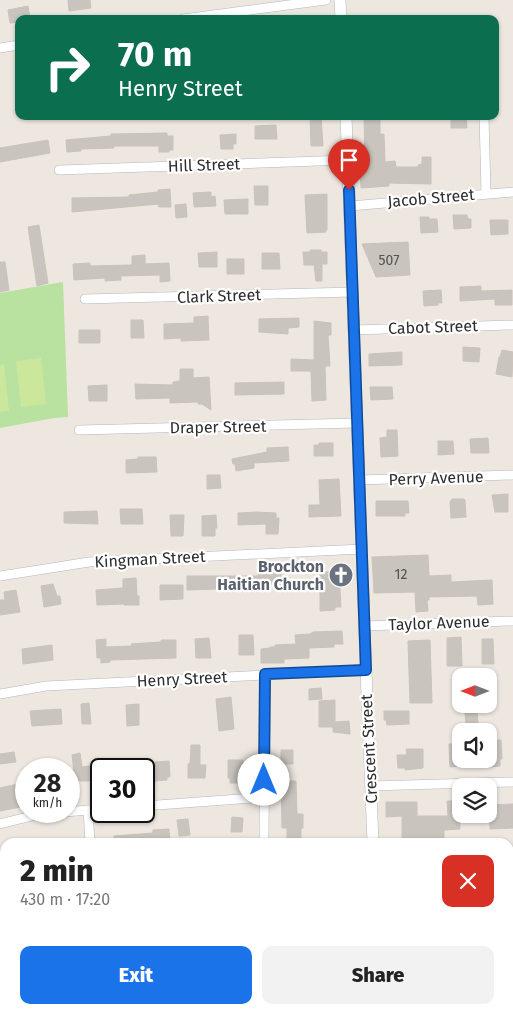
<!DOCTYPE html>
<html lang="en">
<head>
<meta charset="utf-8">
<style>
	body { margin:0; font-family:"Fira Sans",sans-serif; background:#f2f2f2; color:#222; height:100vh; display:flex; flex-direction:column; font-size:19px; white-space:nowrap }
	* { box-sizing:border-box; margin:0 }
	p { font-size:16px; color:#767676 }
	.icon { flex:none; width:28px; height:28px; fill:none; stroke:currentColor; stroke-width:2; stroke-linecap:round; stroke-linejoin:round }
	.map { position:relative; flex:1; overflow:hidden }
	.panel { position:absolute; left:0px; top:838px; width:514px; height:176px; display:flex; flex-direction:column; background:#fff; border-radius:15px 15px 0 0; box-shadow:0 1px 4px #0004 }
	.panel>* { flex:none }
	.banner { position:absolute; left:15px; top:15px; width:484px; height:105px; border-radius:10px; box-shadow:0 1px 4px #0004; background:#0b6e4f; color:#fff; overflow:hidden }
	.needle { width:32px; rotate:270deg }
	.controls { position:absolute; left:452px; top:668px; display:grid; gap:10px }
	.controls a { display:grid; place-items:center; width:45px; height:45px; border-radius:10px; background:#fff; box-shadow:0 1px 4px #0004; font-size:25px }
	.speed { position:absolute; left:15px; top:758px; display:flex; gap:10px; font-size:25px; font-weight:700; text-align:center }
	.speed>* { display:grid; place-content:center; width:65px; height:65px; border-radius:50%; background:#fff; box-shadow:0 1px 4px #0004; line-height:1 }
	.speed small { font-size:12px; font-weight:400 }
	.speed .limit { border:2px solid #111; border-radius:8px; background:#fff; color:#111 }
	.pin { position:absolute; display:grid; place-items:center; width:42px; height:42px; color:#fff; margin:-51px -21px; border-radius:50% 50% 50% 0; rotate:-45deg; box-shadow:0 0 5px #0007 }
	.pin .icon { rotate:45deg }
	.me { position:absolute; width:55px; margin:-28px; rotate:0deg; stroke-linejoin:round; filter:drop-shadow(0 0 4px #0008) }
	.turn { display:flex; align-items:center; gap:18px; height:105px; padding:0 20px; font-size:22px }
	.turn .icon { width:65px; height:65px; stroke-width:2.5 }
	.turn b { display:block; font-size:35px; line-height:42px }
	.round { display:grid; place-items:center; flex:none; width:52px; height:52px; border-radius:10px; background:#f2f2f2 }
	.head { display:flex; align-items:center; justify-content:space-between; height:85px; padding:0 20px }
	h1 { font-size:30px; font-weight:800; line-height:38px }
	.action { display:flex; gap:10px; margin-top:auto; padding:10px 20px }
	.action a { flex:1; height:58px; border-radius:10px; background:#1a73e8; color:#fff; font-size:20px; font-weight:800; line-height:58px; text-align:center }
	.action a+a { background:#f2f2f2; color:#222 }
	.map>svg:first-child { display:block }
	.green { fill:#b9e1a0 }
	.pitch { fill:#cbe79c }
	.building { fill:#c9c5be; stroke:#c9c3b9 }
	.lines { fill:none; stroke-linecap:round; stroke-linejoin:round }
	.street-casing { stroke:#b3b7bf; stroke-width:10 }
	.secondary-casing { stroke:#b3b7bf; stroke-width:12 }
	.street { stroke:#fff; stroke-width:9 }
	.secondary { stroke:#fff; stroke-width:11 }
	.route-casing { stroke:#114b97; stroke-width:12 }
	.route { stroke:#1a73e8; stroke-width:9 }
	.labels { text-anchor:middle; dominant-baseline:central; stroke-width:4.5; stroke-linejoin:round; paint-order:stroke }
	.number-label { font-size:14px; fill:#545351 }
	.street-label { font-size:16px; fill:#2d2d2d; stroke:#fff }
	.worship-label { font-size:16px; font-weight:bold; fill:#5b616d; stroke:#fff; text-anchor:end }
</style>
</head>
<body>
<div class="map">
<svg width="513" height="1013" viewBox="0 0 513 1013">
	<rect width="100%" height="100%" fill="#ede7e0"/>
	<path class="green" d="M63,282l5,135 -14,1 -54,10v-135z"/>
	<path class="pitch" d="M41,358l5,46 -25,3 -5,-46z
		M4,364l5,47 -9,1v-47z"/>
	<path class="building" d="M68,0h22l1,8 -22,3z
		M28,6l2,13h-11v3l-9,1 -2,-13z
		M310,116h11l2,30h-12z
		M364,116h16v18h4l1,28 10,-1 1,6h22v-2l4,-1v-7h9v27l-42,-1v3l-28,2 -1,-25h5z
		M451,116h15l1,12h-16z
		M276,125l1,14h-22v-13z
		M167,133v3h6v14h-4v2h-10v-6h-45v2l-33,1v2l-14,1 -1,-12 45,-4v-2z
		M236,134v10h-3v5h-12l-1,-14z
		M48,140l2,13 -50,9v-14z
		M254,186h14v19h-13z
		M170,189l1,18h-12l-1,-3 -86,8v-14l57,-1v-2l29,-3v-2z
		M211,192v5l4,-1 1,10 -22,1 -1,-14z
		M327,194v36h-2l1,2 -19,1 -2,-38z
		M248,199v15h-23l-1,-14z
		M186,204l1,13 -11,1 -1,-13z
		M453,215h14l1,4h3v9l-17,1z
		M420,217h9v2h8l1,13 -17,1z
		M490,220h18v14l-17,1z
		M39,225l9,58 -11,3 -9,-59z
		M408,242l2,33 -34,2 -14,-33z
		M310,250h11v2h6v12h-5v17h-6l-2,-16h-10l-1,-13h7z
		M217,252v15h-18l-1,-14z
		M262,253h17l1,16h-18z
		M145,255v9l24,-1 1,18 -10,1v-7l-39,1v4l-16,1v-3l-31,2 -1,-16 17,-1v3l42,-1v-9z
		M227,259h17v15h-17z
		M0,262h5l4,28 -9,2z
		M481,286v5l31,-1v15h-17v-6l-35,2v-14z
		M441,290l1,13h-4v2l-14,1 -1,-15z
		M208,316l1,24 -28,1v-3l-17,1v-15l30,-1v-6z
		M299,318v9l-11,1v6l-29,-2v-13z
		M131,320h12l1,18h-13z
		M314,321l17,2v12h-3l2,31h-5l1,34 -14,1 -1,-30h-20v-12l23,1z
		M79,330h21v13h-21z
		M463,347l17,1 -1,14 -16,-1z
		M502,350l11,2 -1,25 -16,-3 3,-17h1z
		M402,352v13l-33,1v-12z
		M180,369h13v9l16,-1 2,33 -9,-6h-4v-2l-28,1v-5l-34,1 -1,-15 38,1v-3l7,-1z
		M284,382v12l-49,1v-12z
		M107,385v16h-18l-1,-15z
		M370,387h22l1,12 -22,1z
		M387,430h10l1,26 -17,1 -1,-19 7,-1z
		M488,438l1,15h-18l-1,-14z
		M438,441h15l1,13 -16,1z
		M319,443h14v13h-19v-11h5z
		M288,447l1,14 -35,2v5l-18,3 -1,-7h-2l-1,-5 35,-7v-4z
		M138,457h18l1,15 -31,1v-13l12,-1z
		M207,475h13l1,13 -14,1z
		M339,479l2,37 -32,1v-12h11l-1,-25z
		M508,494v18h-13l-3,-17z
		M452,499h12l1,1 1,17 -15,1 -1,-16z
		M376,501h32l1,12h-4v3h-29z
		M120,509h22l1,15h-22z
		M97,511l1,13 -34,-1v-11z
		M257,512l19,1v5h3l-1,16h-12v-10l-28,1v-12z
		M170,515h14l-1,21h-12z
		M216,515l1,13h-2v8h-13v-20z
		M428,555l1,21 22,-1v7l41,-2 1,24 -15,1 -1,-9 -48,1v3h-2l1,11 -12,1 -1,-20 -41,1 -2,-36z
		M281,571v13l-33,1 1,3 -62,2v-14h71v-4z
		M320,572h19l2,35h-6v3l-15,1z
		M136,578l1,18h2v9h-15v-1l-27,1 -1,-15 27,-2v-9z
		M53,584l4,12h3l1,8 -17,3 -3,-21z
		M160,585h23v14l-23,1z
		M16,590l4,22 -20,3v-15h5l-1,-8z
		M342,631l1,13h-9v3l-25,1v10l-25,1v4h-23v-14l9,-1v-1h5v-2l21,-1 -1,-9 15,-1 3,-2z
		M239,635h14l1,20h-15z
		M461,637l1,29h-15v-28z
		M209,638l2,20h-15l-1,-19z
		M106,639v8l26,-1 -1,-2 30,-2v-2h15v18l-66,2v2l-9,1v-5h-4l-1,-18z
		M482,639h11l1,25h-12z
		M430,640l2,63h-22l-2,-62z
		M52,645l1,15 -30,4 -1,-15z
		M321,688l1,11 -13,1v-11z
		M231,697l3,32 -15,2 -3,-32z
		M335,700v22l14,-1 1,13 -17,-2v-5h-14v-26z
		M89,703l2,21h-9l-1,-20z
		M139,704v21l-12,1 -1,-21z
		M61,709l1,15 -30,2 -2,-15z
		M384,711h25v13l-22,1 -1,-5h-2z
		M465,712h12l1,11 -12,1z
		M489,740h12l1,19h-2v7l-11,1z
		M449,744h12v22l-11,1z
		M191,745h9v20h6l-1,13h-17v-14h2z
		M406,749h17v19l-18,2v-2h-7l-1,-13h10z
		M281,750h12v14h-12z
		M14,752l2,10 -16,2v-10z
		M80,753l2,14 14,-2v5l5,-1v20l-8,1 -2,-9h-16l-3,-26z
		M228,760h15v18h-3v5h-10v-5h-2z
		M169,761l1,16h-3v3l-12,1v-19z
		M281,781h15l1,33h6v14h-2v14h-14v-14h-5z
		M26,782v24l-26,5v-23z
		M447,801h12l1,28 -16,1v12h-42v-26l-16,1v-15h31v14h31z
		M513,804v24l-23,1 -1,-24z
		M232,817l11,1 -1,14h-11z
		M188,819l2,16 -11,1 -2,-16z
		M169,829l1,13h-56v-6l39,-3v-3z"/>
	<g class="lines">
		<defs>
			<path id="street" d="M183,19l143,-19
				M0,48l19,-3
				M484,116l2,77
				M59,170l289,-10
				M350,206l163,-14
				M85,299l268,-7
				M354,330l159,-5
				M79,430l278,-7
				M359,480l154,-5
				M0,576l89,-14 273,-13
				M364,626l149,-5
				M0,694l46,-8 320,-16
				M371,786l142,-4
				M144,806l121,-9
				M88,810l2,32
				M0,824l40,-10 61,-5
				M264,842l1,-168
				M509,965h4
				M143,1013l16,-4"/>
			<path id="secondary" d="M340,0l1,19
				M346,116l20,555 7,171
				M380,1009v4"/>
		</defs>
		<use href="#street" class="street-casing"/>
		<use href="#secondary" class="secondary-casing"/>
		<use href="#street" class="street"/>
		<use href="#secondary" class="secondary"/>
	</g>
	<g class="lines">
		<defs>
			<path id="route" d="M264,780l1,-106 101,-4 -17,-480"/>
		</defs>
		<use href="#route" class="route-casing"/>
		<use href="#route" class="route"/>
	</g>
	<defs>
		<symbol id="church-disc" viewBox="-11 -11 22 22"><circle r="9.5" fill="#6b7280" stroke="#fff"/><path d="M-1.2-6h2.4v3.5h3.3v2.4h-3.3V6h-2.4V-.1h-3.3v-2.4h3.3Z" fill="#fff"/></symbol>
	</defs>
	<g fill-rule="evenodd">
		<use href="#church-disc" x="327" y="561" width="28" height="28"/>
	</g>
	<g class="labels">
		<g class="number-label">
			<text x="389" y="260">507</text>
			<text x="401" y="574">12</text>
		</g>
		<g class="street-label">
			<text transform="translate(204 165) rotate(-2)">Hill Street</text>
			<text transform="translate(431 198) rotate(-5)">Jacob Street</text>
			<text transform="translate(219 296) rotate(-2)">Clark Street</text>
			<text transform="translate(433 327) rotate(-2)">Cabot Street</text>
			<text transform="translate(218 427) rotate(-1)">Draper Street</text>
			<text transform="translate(436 478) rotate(-2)">Perry Avenue</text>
			<text transform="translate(150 559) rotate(-3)">Kingman Street</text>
			<text transform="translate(439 623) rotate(-2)">Taylor Avenue</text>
			<text transform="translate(182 679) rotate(-3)">Henry Street</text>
			<text transform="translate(369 749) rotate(-93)">Crescent Street</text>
		</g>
		<g class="worship-label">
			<text x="324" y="566">Brockton<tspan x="324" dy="18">Haitian Church</tspan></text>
		</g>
	</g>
</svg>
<div class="controls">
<a><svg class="needle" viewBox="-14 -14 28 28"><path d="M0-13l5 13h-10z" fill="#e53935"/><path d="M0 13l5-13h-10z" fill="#767676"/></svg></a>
<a><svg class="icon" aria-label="sound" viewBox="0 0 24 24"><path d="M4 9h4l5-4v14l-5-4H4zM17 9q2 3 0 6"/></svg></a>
<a><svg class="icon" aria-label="layers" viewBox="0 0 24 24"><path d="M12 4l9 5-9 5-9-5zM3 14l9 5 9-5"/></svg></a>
</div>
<div class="speed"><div>28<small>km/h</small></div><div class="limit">30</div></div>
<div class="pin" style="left:349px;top:190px;background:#d93025"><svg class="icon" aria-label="arrive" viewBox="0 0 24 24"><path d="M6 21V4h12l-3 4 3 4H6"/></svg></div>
<svg class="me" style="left:264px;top:780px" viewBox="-20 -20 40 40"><circle r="19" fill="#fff"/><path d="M0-13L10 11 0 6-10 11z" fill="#1a73e8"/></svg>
<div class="banner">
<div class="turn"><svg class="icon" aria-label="right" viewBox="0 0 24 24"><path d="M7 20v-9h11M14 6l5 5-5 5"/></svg><div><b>70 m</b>Henry Street</div></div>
</div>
<section class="panel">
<div class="head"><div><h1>2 min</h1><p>430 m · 17:20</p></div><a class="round" style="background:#d93025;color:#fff"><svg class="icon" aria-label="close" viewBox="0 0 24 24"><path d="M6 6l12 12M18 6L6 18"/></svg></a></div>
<div class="action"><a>Exit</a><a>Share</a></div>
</section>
</div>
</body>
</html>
